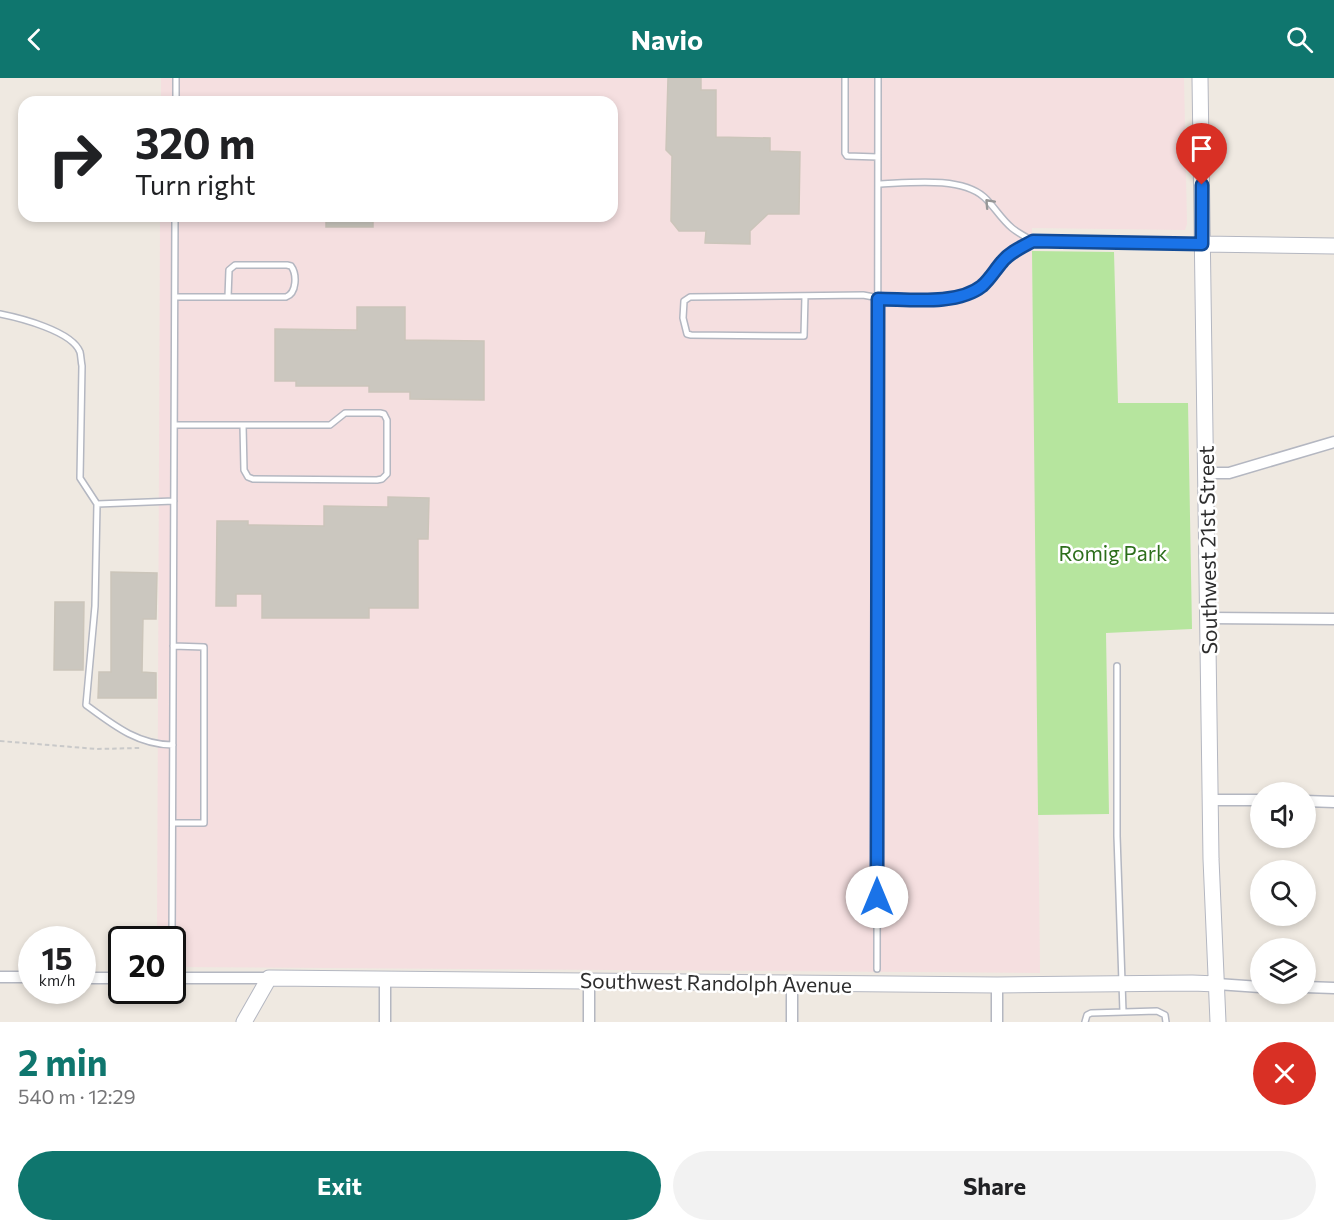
<!DOCTYPE html>
<html lang="en">
<head>
<meta charset="utf-8">
<style>
	body { margin:0; font-family:Commissioner,sans-serif; background:#f2f2f2; color:#202124; height:100vh; display:flex; flex-direction:column; font-size:22px; white-space:nowrap }
	* { box-sizing:border-box; margin:0 }
	p { font-size:20px; color:#757577 }
	.icon { flex:none; width:33px; height:33px; fill:none; stroke:currentColor; stroke-width:2; stroke-linecap:round; stroke-linejoin:round }
	.map { position:relative; height:944px; overflow:hidden }
	.sheet { display:flex; flex-direction:column; background:#fff; flex:1 }
	.sheet>* { flex:none }
	.top-card { position:absolute; left:18px; top:18px; width:600px; height:126px; border-radius:18px; box-shadow:0 3px 9px #0003; background:#fff; color:#202124; overflow:hidden }
	.buttons { position:absolute; left:1250px; top:704px; display:grid; gap:12px }
	.buttons a { display:grid; place-items:center; width:66px; height:66px; border-radius:50%; background:#fff; box-shadow:0 3px 9px #0003; font-size:30px }
	.speed { position:absolute; left:18px; top:848px; display:flex; gap:12px; font-size:30px; font-weight:700; text-align:center }
	.speed>* { display:grid; place-content:center; width:78px; height:78px; border-radius:50%; background:#fff; box-shadow:0 3px 9px #0003; line-height:1 }
	.speed small { font-size:15px; font-weight:400 }
	.speed .limit { border:3px solid #111; border-radius:9px; background:#fff; color:#111 }
	.pin { position:absolute; display:grid; place-items:center; width:51px; height:51px; color:#fff; margin:-62px -26px; border-radius:50% 50% 50% 0; rotate:-45deg; box-shadow:0 0 6px #0007 }
	.pin .icon { rotate:45deg }
	.me { position:absolute; width:66px; margin:-33px; rotate:0deg; stroke-linejoin:round; filter:drop-shadow(0 0 4px #0008) }
	.turn { display:flex; align-items:center; gap:21px; height:126px; padding:0 18px; font-size:27px }
	.turn .icon { width:78px; height:78px; stroke-width:2.5 }
	.turn b { display:block; font-size:42px; line-height:51px }
	.round { display:grid; place-items:center; flex:none; width:63px; height:63px; border-radius:32px; background:#f2f2f2 }
	.summary { display:flex; align-items:center; justify-content:space-between; height:102px; padding:0 18px }
	h1 { font-size:36px; font-weight:700; line-height:45px; color:#0f766e }
	.action { display:flex; gap:12px; margin-top:auto; padding:12px 18px }
	.action a { flex:1; height:69px; border-radius:36px; background:#0f766e; color:#fff; font-size:24px; font-weight:700; line-height:69px; text-align:center }
	.action a+a { background:#f2f2f2; color:#202124 }
	header { display:flex; justify-content:space-between; align-items:center; height:78px; padding:0 18px; background:#0f766e; color:#fff; font-size:27px; font-weight:700 }
	.map>svg:first-child { display:block }
	.medical { fill:#f5dfe0 }
	.green { fill:#b6e59e }
	.building { fill:#cbc7bf; stroke:#cbc5ba; stroke-width:1.5 }
	.lines { fill:none; stroke-linecap:round; stroke-linejoin:round }
	.lane-casing { stroke:#b4b7c1; stroke-width:8 }
	.street-casing { stroke:#b4b7c1; stroke-width:13 }
	.secondary-casing { stroke:#b4b7c1; stroke-width:17 }
	.path { stroke:#c9c9c9; stroke-width:2; stroke-dasharray:4.5 3; stroke-linecap:butt }
	.lane { stroke:#fff; stroke-width:5 }
	.street { stroke:#fff; stroke-width:10 }
	.secondary { stroke:#fff; stroke-width:15 }
	.oneway { stroke:#969696 }
	.route-casing { stroke:#114b97; stroke-width:15 }
	.route { stroke:#1a73e8; stroke-width:10 }
	.labels { text-anchor:middle; dominant-baseline:central; stroke-width:5; stroke-linejoin:round; paint-order:stroke }
	.street-label { font-size:21px; fill:#2e2e2e; stroke:#fff }
	.park-label { font-size:21px; fill:#2c6e1b; stroke:#fff }
</style>
</head>
<body>
<header><svg class="icon" aria-label="back" viewBox="0 0 24 24"><path d="M15 5l-7 7 7 7"/></svg>Navio<svg class="icon" aria-label="search" viewBox="0 0 24 24"><circle cx="10" cy="10" r="6"/><path d="M15 15l6 6"/></svg></header>
<div class="map">
<svg width="1334" height="944" viewBox="0 0 1334 944">
	<rect width="100%" height="100%" fill="#efe9e1"/>
	<path class="medical" d="M161,0h1023l3,146 -2,6 -153,-2 8,745 -867,-6 -1,-28h-15l3,-723h452v-114h-451z"/>
	<path class="green" d="M1032,173l82,1 4,151h70l4,226 -86,4 3,181 -71,1z"/>
	<path class="building" d="M668,0h33v12h15v47l54,1v13l30,1 -1,62h-31l-18,17v13l-45,-1 1,-12h-27l-8,-10 1,-65 -6,-6z
		M326,138h47v11h-47z
		M357,229h48v33l79,1v59l-74,-1v-7h-41v-6h-73v-5h-21v-52l82,1z
		M388,419l41,1 -1,41h-10v69h-49v10h-107v-24h-26v12h-20l1,-85h31v4l76,1v-20l64,1z
		M111,494l46,1 -1,46h-13l-1,53 14,1v25h-58l1,-26h12z
		M55,524h29l-1,68h-29z"/>
	<g class="lines">
		<defs>
			<path id="lane" d="M845,0v75l2,3 31,1
				M176,24v-24
				M878,106c30,-1 82,-8 106,13 10,9 17,22 28,31 6,5 14,9 21,13l167,3
				M805,218l-1,40 -113,-1 -4,-1 -4,-16 1,-17 6,-4 173,-2c27,6 96,10 118,-8 9,-7 14,-17 21,-25 8,-10 20,-15 31,-21
				M175,219h111c11,-4 11,-23 5,-31l-4,-1h-52l-6,5 -1,27
				M0,236c20,4 72,17 80,38 1,4 1,9 2,14l-2,112 17,26
				M175,347h155l15,-12h35l4,1 3,6v54l-5,5 -5,1 -124,-1 -5,-2 -4,-7 -1,-45
				M1117,588v170l6,176
				M173,667c-35,0 -60,-20 -87,-40l9,-99 2,-102 77,-3
				M173,745h31v-176l-31,-1
				M172,861l3,-723
				M877,891l1,-891
				M1085,944l2,-7 4,-2 66,-2 8,4 1,7"/>
			<path id="street" d="M1205,395h24l105,-31
				M1208,540l126,1
				M1210,722h50
				M1305,723l29,1
				M0,899h32
				M82,900h40
				M172,900h97
				M1217,906l43,3
				M1305,909l29,1
				M385,944v-43
				M589,944v-42
				M792,944v-40
				M997,944v-37"/>
			<path id="secondary" d="M1200,0l11,781 7,163
				M1202,166l132,2
				M244,944l25,-44 728,7 195,-2 25,1"/>
		</defs>
		<use href="#lane" class="lane-casing"/>
		<use href="#street" class="street-casing"/>
		<use href="#secondary" class="secondary-casing"/>
		<path class="path" d="M0,663l96,8 44,-1"/>
		<use href="#lane" class="lane"/>
		<use href="#street" class="street"/>
		<use href="#secondary" class="secondary"/>
	</g>
	<defs><path id="oneway-chevron" d="M-2-3.5L2.5 0L-2 3.5" fill="none" stroke-width="1.6" stroke-linecap="round" stroke-linejoin="round" transform="scale(1.5)"/></defs>
	<use class="oneway" href="#oneway-chevron" transform="translate(989 125) rotate(-133)"/>
	<g class="lines">
		<defs>
			<path id="route" d="M877,819l1,-598c30,0 79,7 104,-13 8,-7 13,-16 20,-24 8,-10 20,-15 31,-21l169,3v-59"/>
		</defs>
		<use href="#route" class="route-casing"/>
		<use href="#route" class="route"/>
	</g>
	<g class="labels">
		<g class="street-label">
			<text transform="translate(1207 472) rotate(-91)">Southwest 21st Street</text>
			<text transform="translate(716 904) rotate(1)">Southwest Randolph Avenue</text>
		</g>
		<g class="park-label">
			<text x="1113" y="474">Romig Park</text>
		</g>
	</g>
</svg>
<div class="buttons">
<a><svg class="icon" aria-label="sound" viewBox="0 0 24 24"><path d="M4 9h4l5-4v14l-5-4H4zM17 9q2 3 0 6"/></svg></a>
<a><svg class="icon" aria-label="search" viewBox="0 0 24 24"><circle cx="10" cy="10" r="6"/><path d="M15 15l6 6"/></svg></a>
<a><svg class="icon" aria-label="layers" viewBox="0 0 24 24"><path d="M12 4l9 5-9 5-9-5zM3 14l9 5 9-5"/></svg></a>
</div>
<div class="speed"><div>15<small>km/h</small></div><div class="limit">20</div></div>
<div class="pin" style="left:1202px;top:107px;background:#d93025"><svg class="icon" aria-label="arrive" viewBox="0 0 24 24"><path d="M6 21V4h12l-3 4 3 4H6"/></svg></div>
<svg class="me" style="left:877px;top:819px" viewBox="-20 -20 40 40"><circle r="19" fill="#fff"/><path d="M0-13L10 11 0 6-10 11z" fill="#1a73e8"/></svg>
<div class="top-card">
<div class="turn"><svg class="icon" aria-label="right" viewBox="0 0 24 24"><path d="M7 20v-9h11M14 6l5 5-5 5"/></svg><div><b>320 m</b>Turn right</div></div>
</div>
</div>
<section class="sheet">
<div class="summary"><div><h1>2 min</h1><p>540 m · 12:29</p></div><a class="round" style="background:#d93025;color:#fff"><svg class="icon" aria-label="close" viewBox="0 0 24 24"><path d="M6 6l12 12M18 6L6 18"/></svg></a></div>
<div class="action"><a>Exit</a><a>Share</a></div>
</section>
</body>
</html>
